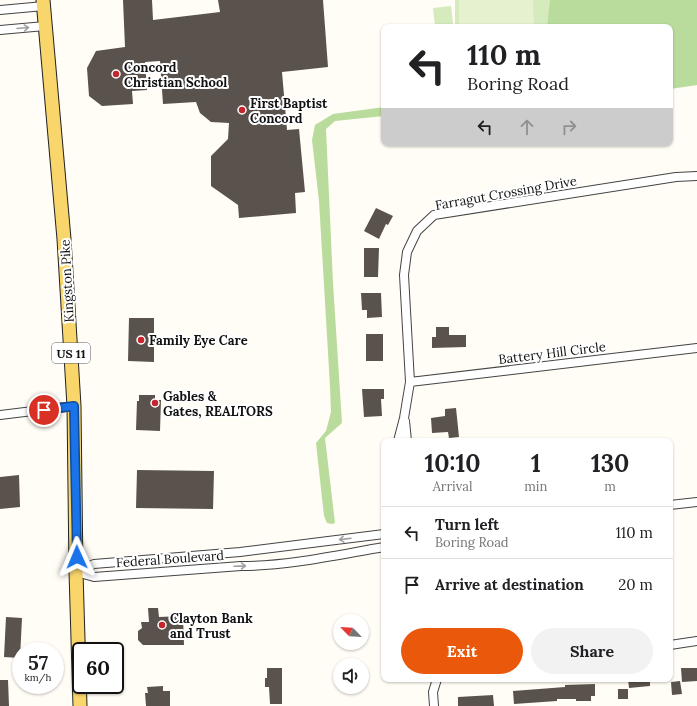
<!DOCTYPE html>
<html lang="en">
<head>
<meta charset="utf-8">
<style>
	body { margin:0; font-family:Lora,serif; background:#f2f2f2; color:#202124; height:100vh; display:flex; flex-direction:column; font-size:15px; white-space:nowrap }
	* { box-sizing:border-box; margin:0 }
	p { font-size:13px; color:#757577 }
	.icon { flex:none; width:22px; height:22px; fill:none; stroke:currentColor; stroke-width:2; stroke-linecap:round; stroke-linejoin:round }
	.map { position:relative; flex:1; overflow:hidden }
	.drawer { position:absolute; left:381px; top:438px; width:292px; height:244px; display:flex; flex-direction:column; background:#fff; border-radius:8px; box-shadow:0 1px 3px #0004 }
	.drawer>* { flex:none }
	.guide { position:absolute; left:381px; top:24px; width:292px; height:122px; border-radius:8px; box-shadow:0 1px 3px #0004; background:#fff; color:#202124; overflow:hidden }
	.needle { width:26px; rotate:295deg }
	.buttons { position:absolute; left:333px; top:614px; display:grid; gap:8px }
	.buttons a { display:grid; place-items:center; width:36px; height:36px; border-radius:50%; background:#fff; box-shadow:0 1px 3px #0004; font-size:20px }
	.speed { position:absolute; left:12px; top:642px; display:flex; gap:8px; font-size:20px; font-weight:700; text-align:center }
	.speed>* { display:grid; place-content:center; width:52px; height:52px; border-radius:50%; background:#fff; box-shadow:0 1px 3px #0004; line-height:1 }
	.speed small { font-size:10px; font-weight:400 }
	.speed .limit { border:2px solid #111; border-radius:6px; background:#fff; color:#111 }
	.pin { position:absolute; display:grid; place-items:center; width:34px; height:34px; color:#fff; margin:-17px; border:2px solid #fff; border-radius:50%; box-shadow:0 1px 4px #0007 }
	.me { position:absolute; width:44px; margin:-22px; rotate:359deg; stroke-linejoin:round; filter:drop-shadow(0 0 3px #0008) }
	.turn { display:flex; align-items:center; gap:14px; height:84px; padding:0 20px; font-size:18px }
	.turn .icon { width:52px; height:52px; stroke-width:2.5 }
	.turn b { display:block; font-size:28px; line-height:34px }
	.lanes { display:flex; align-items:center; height:38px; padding:0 20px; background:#0003; justify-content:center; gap:20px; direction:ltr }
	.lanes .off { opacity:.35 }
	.eta { display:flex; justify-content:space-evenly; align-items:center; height:68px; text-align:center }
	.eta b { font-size:24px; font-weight:700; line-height:28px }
	.button { display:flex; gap:8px; margin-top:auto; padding:8px 20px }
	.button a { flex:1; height:46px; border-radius:24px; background:#ea580c; color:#fff; font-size:16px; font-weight:700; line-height:46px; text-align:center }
	.button a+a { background:#f2f2f2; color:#202124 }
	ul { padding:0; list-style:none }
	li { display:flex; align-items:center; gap:12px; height:52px; padding:0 20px; border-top:1px solid #e0e0e0 }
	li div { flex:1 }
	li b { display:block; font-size:15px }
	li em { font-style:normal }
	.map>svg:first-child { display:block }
	.green { fill:#d5ebbd }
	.forest { fill:#b9dc9c }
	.pitch { fill:#e6f2cf }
	.building { fill:#5a524d }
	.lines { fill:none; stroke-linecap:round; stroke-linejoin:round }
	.minor-casing { stroke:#444; stroke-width:10 }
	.primary-casing { stroke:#222; stroke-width:15 }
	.minor { stroke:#fff; stroke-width:8 }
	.primary { stroke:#f9d66b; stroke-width:13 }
	.oneway { stroke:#a0a0a0 }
	.route-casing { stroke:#114b97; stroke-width:10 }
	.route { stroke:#1a73e8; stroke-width:7 }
	.poi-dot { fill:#c4262e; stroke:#fff; stroke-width:1.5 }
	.labels { text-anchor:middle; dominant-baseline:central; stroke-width:4; stroke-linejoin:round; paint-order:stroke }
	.shield { fill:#fff; stroke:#585858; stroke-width:1 }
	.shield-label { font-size:12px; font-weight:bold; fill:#111 }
	.poi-label { font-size:13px; font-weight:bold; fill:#111; stroke:#fff; text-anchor:start }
	.street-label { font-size:13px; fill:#111; stroke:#fff }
</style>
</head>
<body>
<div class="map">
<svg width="697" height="706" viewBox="0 0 697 706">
	<rect width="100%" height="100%" fill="#fffdf5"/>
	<path class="green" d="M455,0h95l1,27h-96z
		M451,6l2,18 -2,3h-16l-2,-19z"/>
	<path class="forest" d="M550,0h147v85l-27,4v-62h-123z
		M384,107v9l-49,5 -9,8 7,154 9,140 -17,15 10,85 -3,1 -5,-1 -3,-7 -8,-73 10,-12 5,-19 -1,-26 -11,-185 -7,-61 3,-15 18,-11z"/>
	<path class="pitch" d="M459,0h74l1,27h-75z"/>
	<path class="building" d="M123,0h29l1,20 67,-8 -2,-12h105l5,67 -46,5 5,58 12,-1 6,63 -10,1 1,20 -57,5 -1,-13 -27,-19v-30l17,-17 1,-16 -18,-1 -11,-9 -4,-11 -33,2 -3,-43 -15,1 2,28 -15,1 1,13 -31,2 -13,-10 -2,-28 9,-17 29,-4z
		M376,208l17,8 -5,9 -2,-1 -7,15 -15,-8z
		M364,248h15l-1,29h-14z
		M361,293h20l1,24 -15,1v-8h-5z
		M129,318h25v44l-26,-1z
		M436,327h13v8h17v12l-34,1v-11h4z
		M366,334h17v27h-17z
		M362,389h22v10h-3l1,17 -18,1z
		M139,395h16v5h6l-1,31 -24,-1 1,-29h2z
		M456,408l3,29 -10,1 -1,-6 -16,1 -1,-15 14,-2v-7z
		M137,470l77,1 -1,38 -77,-1z
		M19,475l1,32 -20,2v-32z
		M148,608h10l1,9 24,-1 1,29h-41l-5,-5v-9l4,-3 -1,-6h8z
		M6,617l16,1 -2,40 -16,-1z
		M267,668h15v36h-12l-1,-17h-4v-9h2z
		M681,668h16v13l-15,1z
		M628,679h22v7l-21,2z
		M0,680h8l1,26h-9z
		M680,681l2,13 -10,1 -1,-13z
		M595,684v12h-4v5h-15v-2h-19v2l-43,3 -1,-13 52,-4v-2z
		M163,686v5h7v15h-24l-1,-13h3l-1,-6z
		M618,689h10v10h-10z
		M493,695l1,11h-36v-9z"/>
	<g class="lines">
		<defs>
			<path id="minor" d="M0,10l44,-4
				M0,30l45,-4
				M410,382l287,-34
				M0,415l74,-9
				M405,421l2,20
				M398,441l6,-23 6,-36 -6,-107 3,-23 10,-21 17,-16 242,-38 21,-1
				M670,505l27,-3
				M76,572l18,-8 146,-12 144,-18
				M76,572l18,5 147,-11c48,0 96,-11 143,-19
				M670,645l27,-4
				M434,706l-1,-14 4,-13"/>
			<path id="primary" d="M43,0l21,239 10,167 2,166 4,134"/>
		</defs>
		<use href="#minor" class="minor-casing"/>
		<use href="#primary" class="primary-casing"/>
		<use href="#minor" class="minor"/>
		<use href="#primary" class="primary"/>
	</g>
	<defs><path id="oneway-shaft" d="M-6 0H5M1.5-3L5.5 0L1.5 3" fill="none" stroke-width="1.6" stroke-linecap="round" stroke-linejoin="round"/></defs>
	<g class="oneway">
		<use href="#oneway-shaft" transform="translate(23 28) rotate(-5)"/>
		<use href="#oneway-shaft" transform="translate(345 539) rotate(173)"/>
		<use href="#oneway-shaft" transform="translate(240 566) rotate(-2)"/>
	</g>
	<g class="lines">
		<defs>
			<path id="route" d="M44,410l30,-4 3,151"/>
		</defs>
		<use href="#route" class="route-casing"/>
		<use href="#route" class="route"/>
	</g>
	<g class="poi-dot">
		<circle cx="116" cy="74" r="4"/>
		<circle cx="242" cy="110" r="4"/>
		<circle cx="141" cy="340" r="4"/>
		<circle cx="155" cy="403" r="4"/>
		<circle cx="162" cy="625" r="4"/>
	</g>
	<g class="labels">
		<rect class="shield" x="52" y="343" width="38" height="20" rx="3"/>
		<g class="shield-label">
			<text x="71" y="353">US 11</text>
		</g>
		<g class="poi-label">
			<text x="124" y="67">Concord<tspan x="124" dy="15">Christian School</tspan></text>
			<text x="250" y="103">First Baptist<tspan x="250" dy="15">Concord</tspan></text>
			<text x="149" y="340">Family Eye Care</text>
			<text x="163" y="396">Gables &amp;<tspan x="163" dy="15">Gates, REALTORS</tspan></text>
			<text x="170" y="618">Clayton Bank<tspan x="170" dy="15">and Trust</tspan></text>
		</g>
		<g class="street-label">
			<text transform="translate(506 193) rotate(-10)">Farragut Crossing Drive</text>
			<text transform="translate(67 281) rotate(-93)">Kingston Pike</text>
			<text transform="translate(552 353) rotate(-7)">Battery Hill Circle</text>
			<text transform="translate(170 559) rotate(-4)">Federal Boulevard</text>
		</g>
	</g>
</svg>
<div class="buttons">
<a><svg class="needle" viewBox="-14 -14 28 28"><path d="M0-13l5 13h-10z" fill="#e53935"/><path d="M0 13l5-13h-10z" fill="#757577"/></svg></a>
<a><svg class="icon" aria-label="sound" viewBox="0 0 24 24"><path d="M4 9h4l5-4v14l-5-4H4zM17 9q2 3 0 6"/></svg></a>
</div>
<div class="speed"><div>57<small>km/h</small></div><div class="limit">60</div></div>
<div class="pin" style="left:44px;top:410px;background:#d93025"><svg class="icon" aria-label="arrive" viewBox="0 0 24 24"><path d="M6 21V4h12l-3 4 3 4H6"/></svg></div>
<svg class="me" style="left:77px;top:557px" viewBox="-20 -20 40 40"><path d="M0-17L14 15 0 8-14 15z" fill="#1a73e8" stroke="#fff" stroke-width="4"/></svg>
<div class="guide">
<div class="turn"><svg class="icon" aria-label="left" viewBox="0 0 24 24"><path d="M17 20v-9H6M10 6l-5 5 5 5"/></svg><div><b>110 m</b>Boring Road</div></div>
<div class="lanes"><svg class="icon" aria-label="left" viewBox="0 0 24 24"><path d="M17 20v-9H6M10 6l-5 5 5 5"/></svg><svg class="icon off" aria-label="ahead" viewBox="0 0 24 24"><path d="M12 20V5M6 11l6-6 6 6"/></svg><svg class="icon off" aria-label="right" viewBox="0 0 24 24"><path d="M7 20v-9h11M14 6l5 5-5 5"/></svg></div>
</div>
<section class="drawer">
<div class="eta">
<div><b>10:10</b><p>Arrival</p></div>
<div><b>1</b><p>min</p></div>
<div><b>130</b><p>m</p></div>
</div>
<ul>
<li><svg class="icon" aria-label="left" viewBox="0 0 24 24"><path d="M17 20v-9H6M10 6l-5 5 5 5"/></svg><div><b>Turn left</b><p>Boring Road</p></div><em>110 m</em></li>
<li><svg class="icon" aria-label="arrive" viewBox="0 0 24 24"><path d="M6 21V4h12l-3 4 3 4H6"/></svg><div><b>Arrive at destination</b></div><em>20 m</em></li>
</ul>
<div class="button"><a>Exit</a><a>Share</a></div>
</section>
</div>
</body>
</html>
